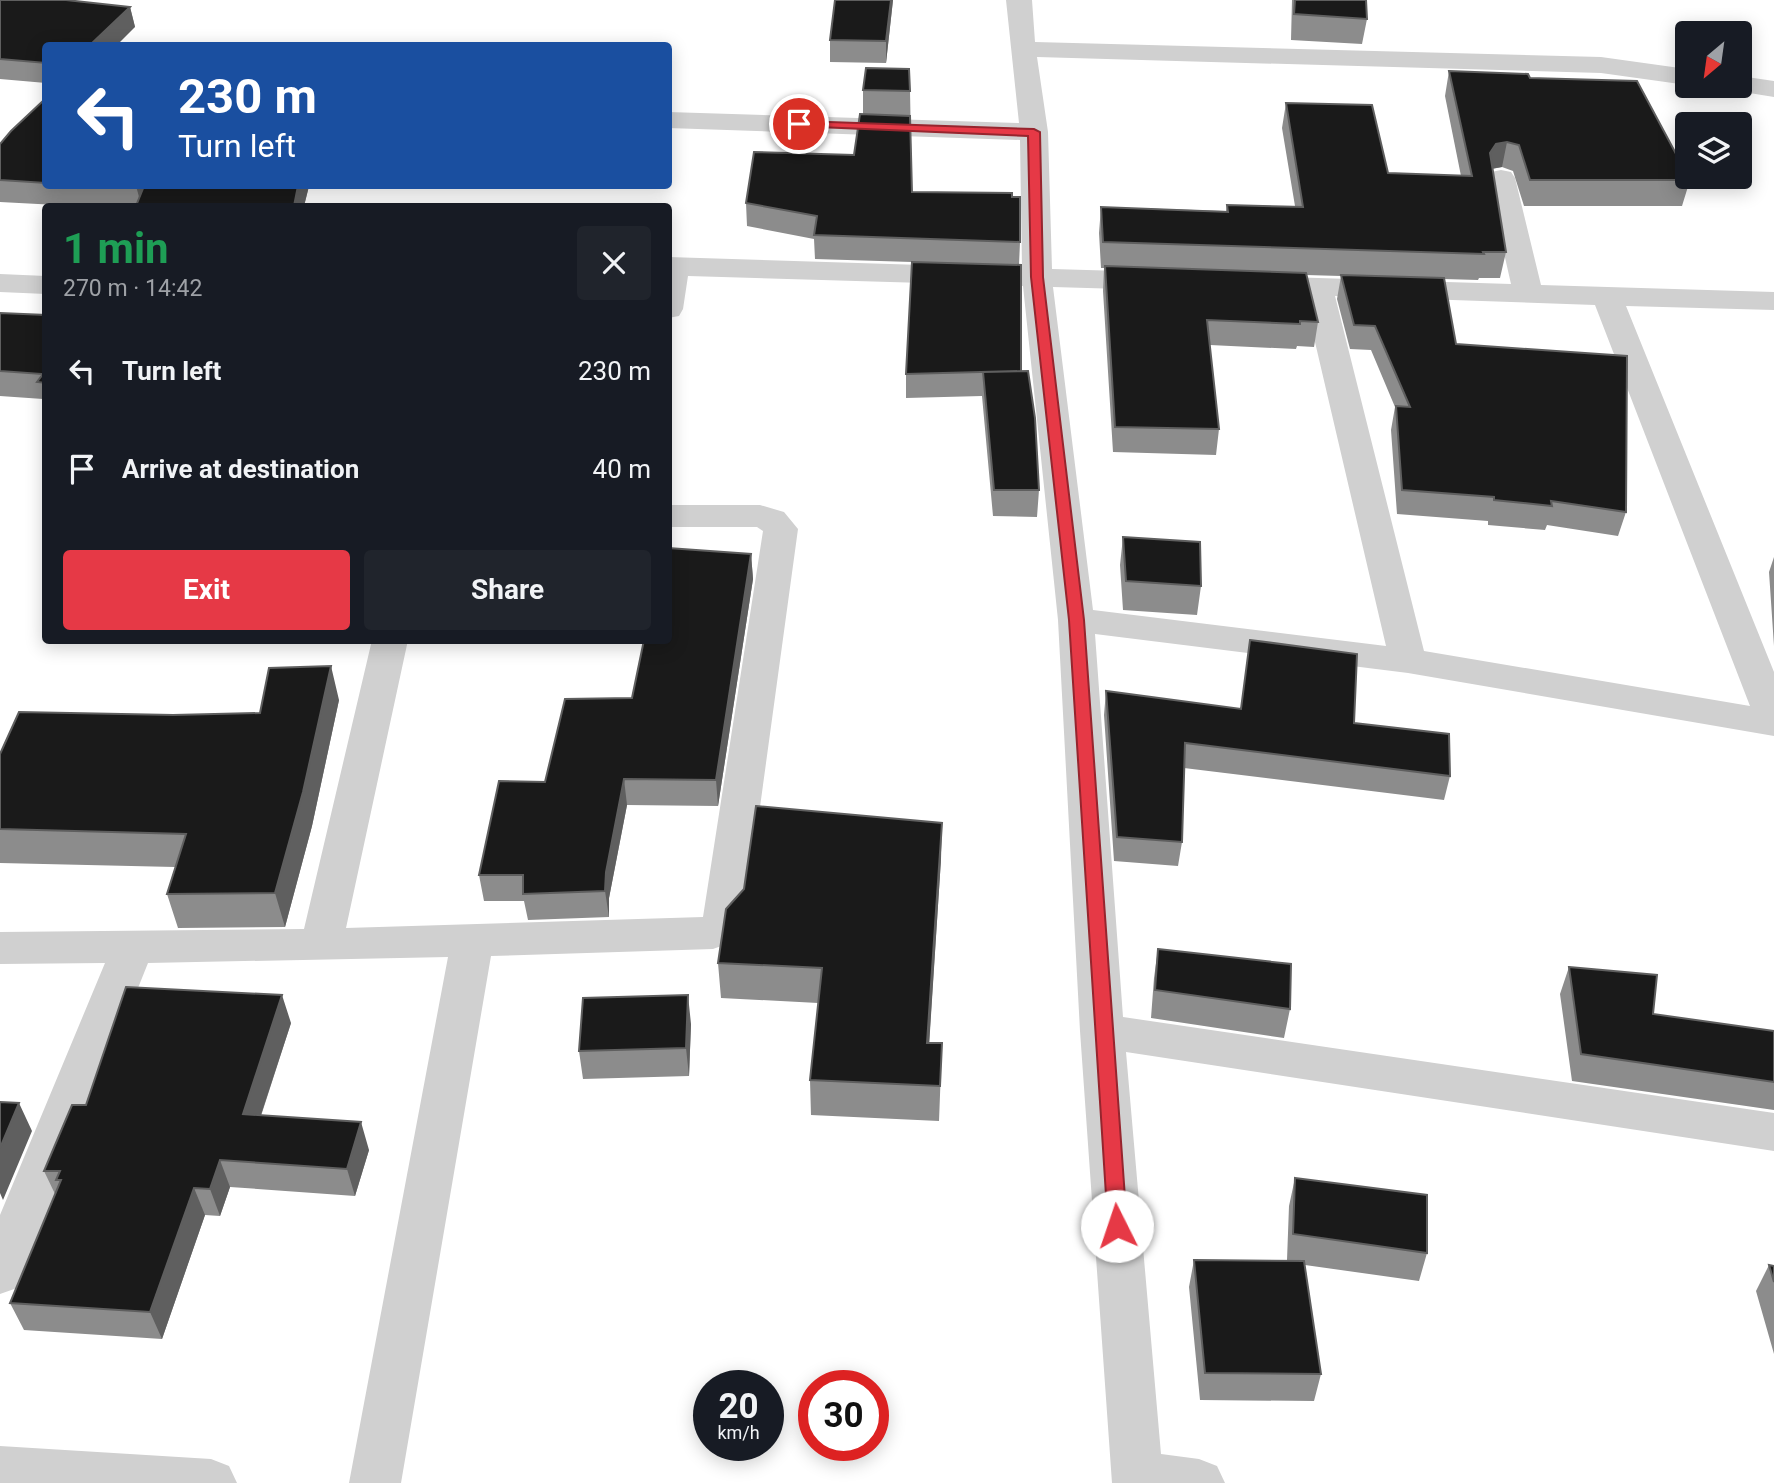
<!DOCTYPE html>
<html lang="en">
<head>
<meta charset="utf-8">
<style>
	body { margin:0; font-family:Roboto,sans-serif; background:#20242c; color:#f1f3f6; height:100vh; display:flex; flex-direction:column; font-size:26px; white-space:nowrap }
	* { box-sizing:border-box; margin:0 }
	p { font-size:23px; color:#9ea1a6 }
	.icon { flex:none; width:38px; height:38px; fill:none; stroke:currentColor; stroke-width:2; stroke-linecap:round; stroke-linejoin:round }
	.map { position:relative; flex:1; overflow:hidden }
	.side { position:absolute; left:42px; top:203px; width:630px; height:441px; display:flex; flex-direction:column; background:#171b24; border-radius:7px; box-shadow:0 4px 18px #0003 }
	.side>* { flex:none }
	.hud { position:absolute; left:42px; top:42px; width:630px; height:147px; border-radius:7px; box-shadow:0 4px 18px #0003; background:#1a4fa0; color:#fff; overflow:hidden }
	.needle { width:46px; rotate:209deg }
	.buttons { position:absolute; left:1675px; top:21px; display:grid; gap:14px }
	.buttons a { display:grid; place-items:center; width:77px; height:77px; border-radius:7px; background:#171b24; box-shadow:0 4px 18px #0003; font-size:35px }
	.speed { position:absolute; left:693px; top:1370px; display:flex; gap:14px; font-size:35px; font-weight:700; text-align:center }
	.speed>* { display:grid; place-content:center; width:91px; height:91px; border-radius:50%; background:#171b24; box-shadow:0 4px 18px #0003; line-height:1 }
	.speed small { font-size:18px; font-weight:400 }
	.speed .limit { border:10px solid #d22; background:#fff; color:#111 }
	.pin { position:absolute; display:grid; place-items:center; width:60px; height:60px; color:#fff; margin:-30px; border:4px solid #fff; border-radius:50%; box-shadow:0 2px 7px #0007 }
	.me { position:absolute; width:77px; margin:-38px; rotate:356deg; stroke-linejoin:round; filter:drop-shadow(0 0 5px #0008) }
	.turn { display:flex; align-items:center; gap:24px; height:147px; padding:0 21px; font-size:32px }
	.turn .icon { width:91px; height:91px; stroke-width:2.5 }
	.turn b { display:block; font-size:49px; line-height:60px }
	.round { display:grid; place-items:center; flex:none; width:74px; height:74px; border-radius:7px; background:#20242c }
	.headline { display:flex; align-items:center; justify-content:space-between; height:119px; padding:0 21px }
	h1 { font-size:42px; font-weight:700; line-height:52px; color:#1e9e55 }
	.cta { display:flex; gap:14px; margin-top:auto; padding:14px 21px }
	.cta a { flex:1; height:80px; border-radius:7px; background:#e63946; color:#fff; font-size:28px; font-weight:700; line-height:80px; text-align:center }
	.cta a+a { background:#20242c; color:#f1f3f6 }
	ul { padding:0; list-style:none }
	li { display:flex; align-items:center; gap:21px; height:98px; padding:0 21px }
	li div { flex:1 }
	li b { display:block; font-size:26px }
	li em { font-style:normal }
	.map>svg:first-child { display:block }
	.lines { fill:none; stroke-linecap:round; stroke-linejoin:round }
	.street { fill:#d0d0d0; fill-rule:evenodd }
	.wall { fill:#8c8c8c }
	.shaded-wall { fill:#5f5f5f }
	.building { fill:#1a1a1a; stroke:#5f5f5f; stroke-width:2 }
	.route { fill:#e63946; stroke:#96252e; stroke-width:2 }
</style>
</head>
<body>
<div class="map">
<svg width="1774" height="1483" viewBox="0 0 1774 1483">
	<rect width="100%" height="100%" fill="#fff"/>
	<g class="lines">
		<path class="street" d="M1006,0h26l3,42 566,15 86,12v16l-86,-12 -564,-16 11,75 4,137 104,3 11,3 4,6 -4,6 -11,3 -103,-3 40,323 293,36 -82,-351 -57,-4 -4,-6 4,-6 11,-3 253,8 -24,-106 4,-6 10,-2 10,2 4,6 26,107 233,7v18l-148,-4 148,366v64l-366,-63 -313,-39 28,383 651,96v38l-648,-99 35,402 38,5 18,7 8,17h-113l-32,-452 -22,-411 -35,-334 -335,-10 -5,33 -4,7 -11,2v-61l354,11 -2,-128 -352,-12v-16l351,11zM1335,296l260,9 155,401 -326,-55z
			M1740,76l34,5v16l-43,-7 -3,-4h12z
			M0,274l46,2v18l-46,-2z
			M668,505h92l24,7 14,17 -54,395c-8,14 -15,20 -31,25l-222,7 -90,527h-52l99,-526 -300,6 -124,310 -7,15 -17,6v-79l105,-252 -105,1v-32l304,-3 68,-289h36l-62,288 357,-11 60,-386 -6,-4h-89z
			M0,1446l211,13 18,7 8,17h-237z"/>
	</g>
	<path class="wall" d="M0,0l130,7 5,20 -89,19v37l-46,-4z
		M835,0h58l-7,63 -56,-1v-22z
		M1292,0h74l1,19 -5,25 -71,-4z
		M1449,71l81,7 160,102 -8,26h-158l-11,-35 -11,-4 -10,2 14,83 -6,26h-21l-1,2 -34,-1 12,65 170,168 -8,24 -71,-11 -2,5 -57,-5v-4l-91,-7 -6,-84 4,-23 -24,-57 -21,-1 -13,-50 4,-23 -35,-1 12,47 -4,25 -17,-1 -1,3 -86,-4 9,84 -3,26 -103,-3 -10,-161 1,-23h-3l-2,-35 2,-26 125,4 1,-6 68,1 -13,-78 4,-25 102,70 73,3 -16,-80z
		M863,90l47,1 2,101 108,50 -1,23 2,106 18,119 -2,27 -44,-1 -11,-120 -76,2v-24l6,-112 -97,-3 -1,-20 -67,-13 -1,-23 108,-48 9,-41z
		M46,98v88h263l-5,20h-168l1,-2 -61,2 -76,-4v-58z
		M0,313l46,2v92l-3,-8 -43,-3z
		M1123,537l78,49 -4,29 -74,-5 -3,-45z
		M751,554l2,25 -35,227 -91,-1 -18,93v19l-81,3 -4,-19h-40l-5,-26 66,-93 87,-84z
		M1774,557v89l-5,-74z
		M1250,640l104,83 96,53 -6,24 -260,-32 -2,74 -4,24 -64,-5 -10,-146 2,-24 135,18z
		M339,700l-27,126 -27,101 -107,1 -11,-34 8,-27 -175,-4v-109l173,-39 87,-2z
		M941,859l-12,184h13l-3,78 -128,-6 -1,-35 8,-77 -97,-5 -3,-35z
		M1158,949l132,60 -6,29 -133,-20 3,-40z
		M1569,967l84,47 121,17v79l-202,-29 -12,-87z
		M291,1023l-30,93 108,34 -14,46 -125,-9 -10,29 -15,-1 -43,124 -138,-9 -14,-27 45,-109 -11,-23z
		M691,1024l-2,52 -106,3 -4,-28z
		M1295,1178l132,75 -8,28 -114,-16 16,109 -7,27 -114,-1 -11,-113 5,-27h93l2,-54z
		M1769,1265l5,1v88l-18,-63z"/>
	<path class="shaded-wall" d="M891,0h2l-7,63v-22z
		M130,7l5,20 -19,19h-27z
		M1507,142l-5,25 -12,2v-16l6,-9z
		M136,186h19l-14,18z
		M298,186h11l-5,20h-10z
		M751,554l2,25 -35,227 -2,-26z
		M331,666l8,34 -27,126 -27,101 -10,-34z
		M624,779l3,26 -18,93v19l-4,-26 1,-19z
		M942,823l-1,36 -14,219v-35z
		M282,995l9,28 -39,119 -9,-28z
		M688,995l3,29 -2,52 -3,-28z
		M19,1103l13,28 -29,69 -3,-7v-45z
		M361,1122l8,28 -14,46 -8,-27z
		M220,1160l10,27 -10,29 -10,-27z
		M194,1188l11,27 -43,124 -12,-27z"/>
	<path class="building" d="M0,0h66l64,7 -41,39h-43v17l-46,-4z
		M835,0h56l-5,41 -56,-1z
		M1295,0h71l1,19 -73,-5z
		M866,68l43,1 1,22 -47,-1z
		M1449,71l79,3 2,4 107,3 53,99h-160l-11,-35 -12,-3 -11,2 -6,9 16,99h-23l1,2 -381,-12 -2,-35 127,5 -1,-7 76,2 -17,-104 86,2 16,68 84,3z
		M46,98v85l-46,-3v-36l11,-13z
		M860,114l50,2 2,76 100,1v4h8v45l-206,-7 3,-19 -71,-13 8,-51 100,3z
		M144,186h154l-4,20h-158z
		M912,262l109,3v106l-115,3z
		M1105,266l201,7 12,49 -18,-1v3l-93,-4 12,109 -104,-2z
		M1341,275l103,3 12,66 171,12 -1,156 -75,-11 1,5 -58,-6v-3l-92,-7 -6,-84 14,1 -35,-81 -21,-1z
		M0,313l46,2v68l-9,-1 6,-8 -43,-3z
		M1028,371l7,47 4,72h-45l-11,-118z
		M1123,537l77,5 1,44 -75,-5z
		M668,548l83,6 -35,226 -92,-1 -18,93 -1,19 -82,3v-19h-44l20,-94 46,1 20,-83 67,-1 12,-58h24z
		M1250,640l107,14 -3,69 95,11 1,42 -265,-33 -3,99 -65,-5 -11,-146 135,18z
		M331,666l-28,126 -28,101 -108,1 19,-60 -186,-5v-75l19,-42 154,3 87,-2 9,-45z
		M756,806l186,17 -15,220h15l-2,43 -130,-6 12,-112 -104,-5 8,-54 18,-20z
		M1158,949l133,15 -1,45 -135,-19z
		M1569,967l88,8 -4,39 121,17v51l-193,-28z
		M126,987l156,8 -39,119 118,8 -14,47 -127,-9 -10,29 -16,-1 -44,124 -140,-9 51,-123h-5l4,-9h-16l28,-66h14z
		M688,995l-2,53 -107,3 4,-53z
		M0,1102l19,1 -19,45z
		M1295,1178l132,17v58l-134,-19z
		M1194,1260l110,1 17,113 -116,-1z
		M1769,1265l5,1v16z"/>
	<path class="route" d="M799,121l235,8 6,3 3,145 41,343 43,606 -3,6 -7,2 -7,-2 -2,-6 -39,-606 -38,-343 -3,-141 -233,-10v-4z"/>
</svg>
<div class="buttons">
<a><svg class="needle" viewBox="-14 -14 28 28"><path d="M0-13l5 13h-10z" fill="#e53935"/><path d="M0 13l5-13h-10z" fill="#9ea1a6"/></svg></a>
<a><svg class="icon" aria-label="layers" viewBox="0 0 24 24"><path d="M12 4l9 5-9 5-9-5zM3 14l9 5 9-5"/></svg></a>
</div>
<div class="speed"><div>20<small>km/h</small></div><div class="limit">30</div></div>
<div class="pin" style="left:799px;top:124px;background:#d93025"><svg class="icon" aria-label="arrive" viewBox="0 0 24 24"><path d="M6 21V4h12l-3 4 3 4H6"/></svg></div>
<svg class="me" style="left:1117px;top:1226px" viewBox="-20 -20 40 40"><circle r="19" fill="#fff"/><path d="M0-13L10 11 0 6-10 11z" fill="#e63946"/></svg>
<div class="hud">
<div class="turn"><svg class="icon" aria-label="left" viewBox="0 0 24 24"><path d="M17 20v-9H6M10 6l-5 5 5 5"/></svg><div><b>230 m</b>Turn left</div></div>
</div>
<section class="side">
<div class="headline"><div><h1>1 min</h1><p>270 m · 14:42</p></div><a class="round"><svg class="icon" aria-label="close" viewBox="0 0 24 24"><path d="M6 6l12 12M18 6L6 18"/></svg></a></div>
<ul>
<li><svg class="icon" aria-label="left" viewBox="0 0 24 24"><path d="M17 20v-9H6M10 6l-5 5 5 5"/></svg><div><b>Turn left</b></div><em>230 m</em></li>
<li><svg class="icon" aria-label="arrive" viewBox="0 0 24 24"><path d="M6 21V4h12l-3 4 3 4H6"/></svg><div><b>Arrive at destination</b></div><em>40 m</em></li>
</ul>
<div class="cta"><a>Exit</a><a>Share</a></div>
</section>
</div>
</body>
</html>
